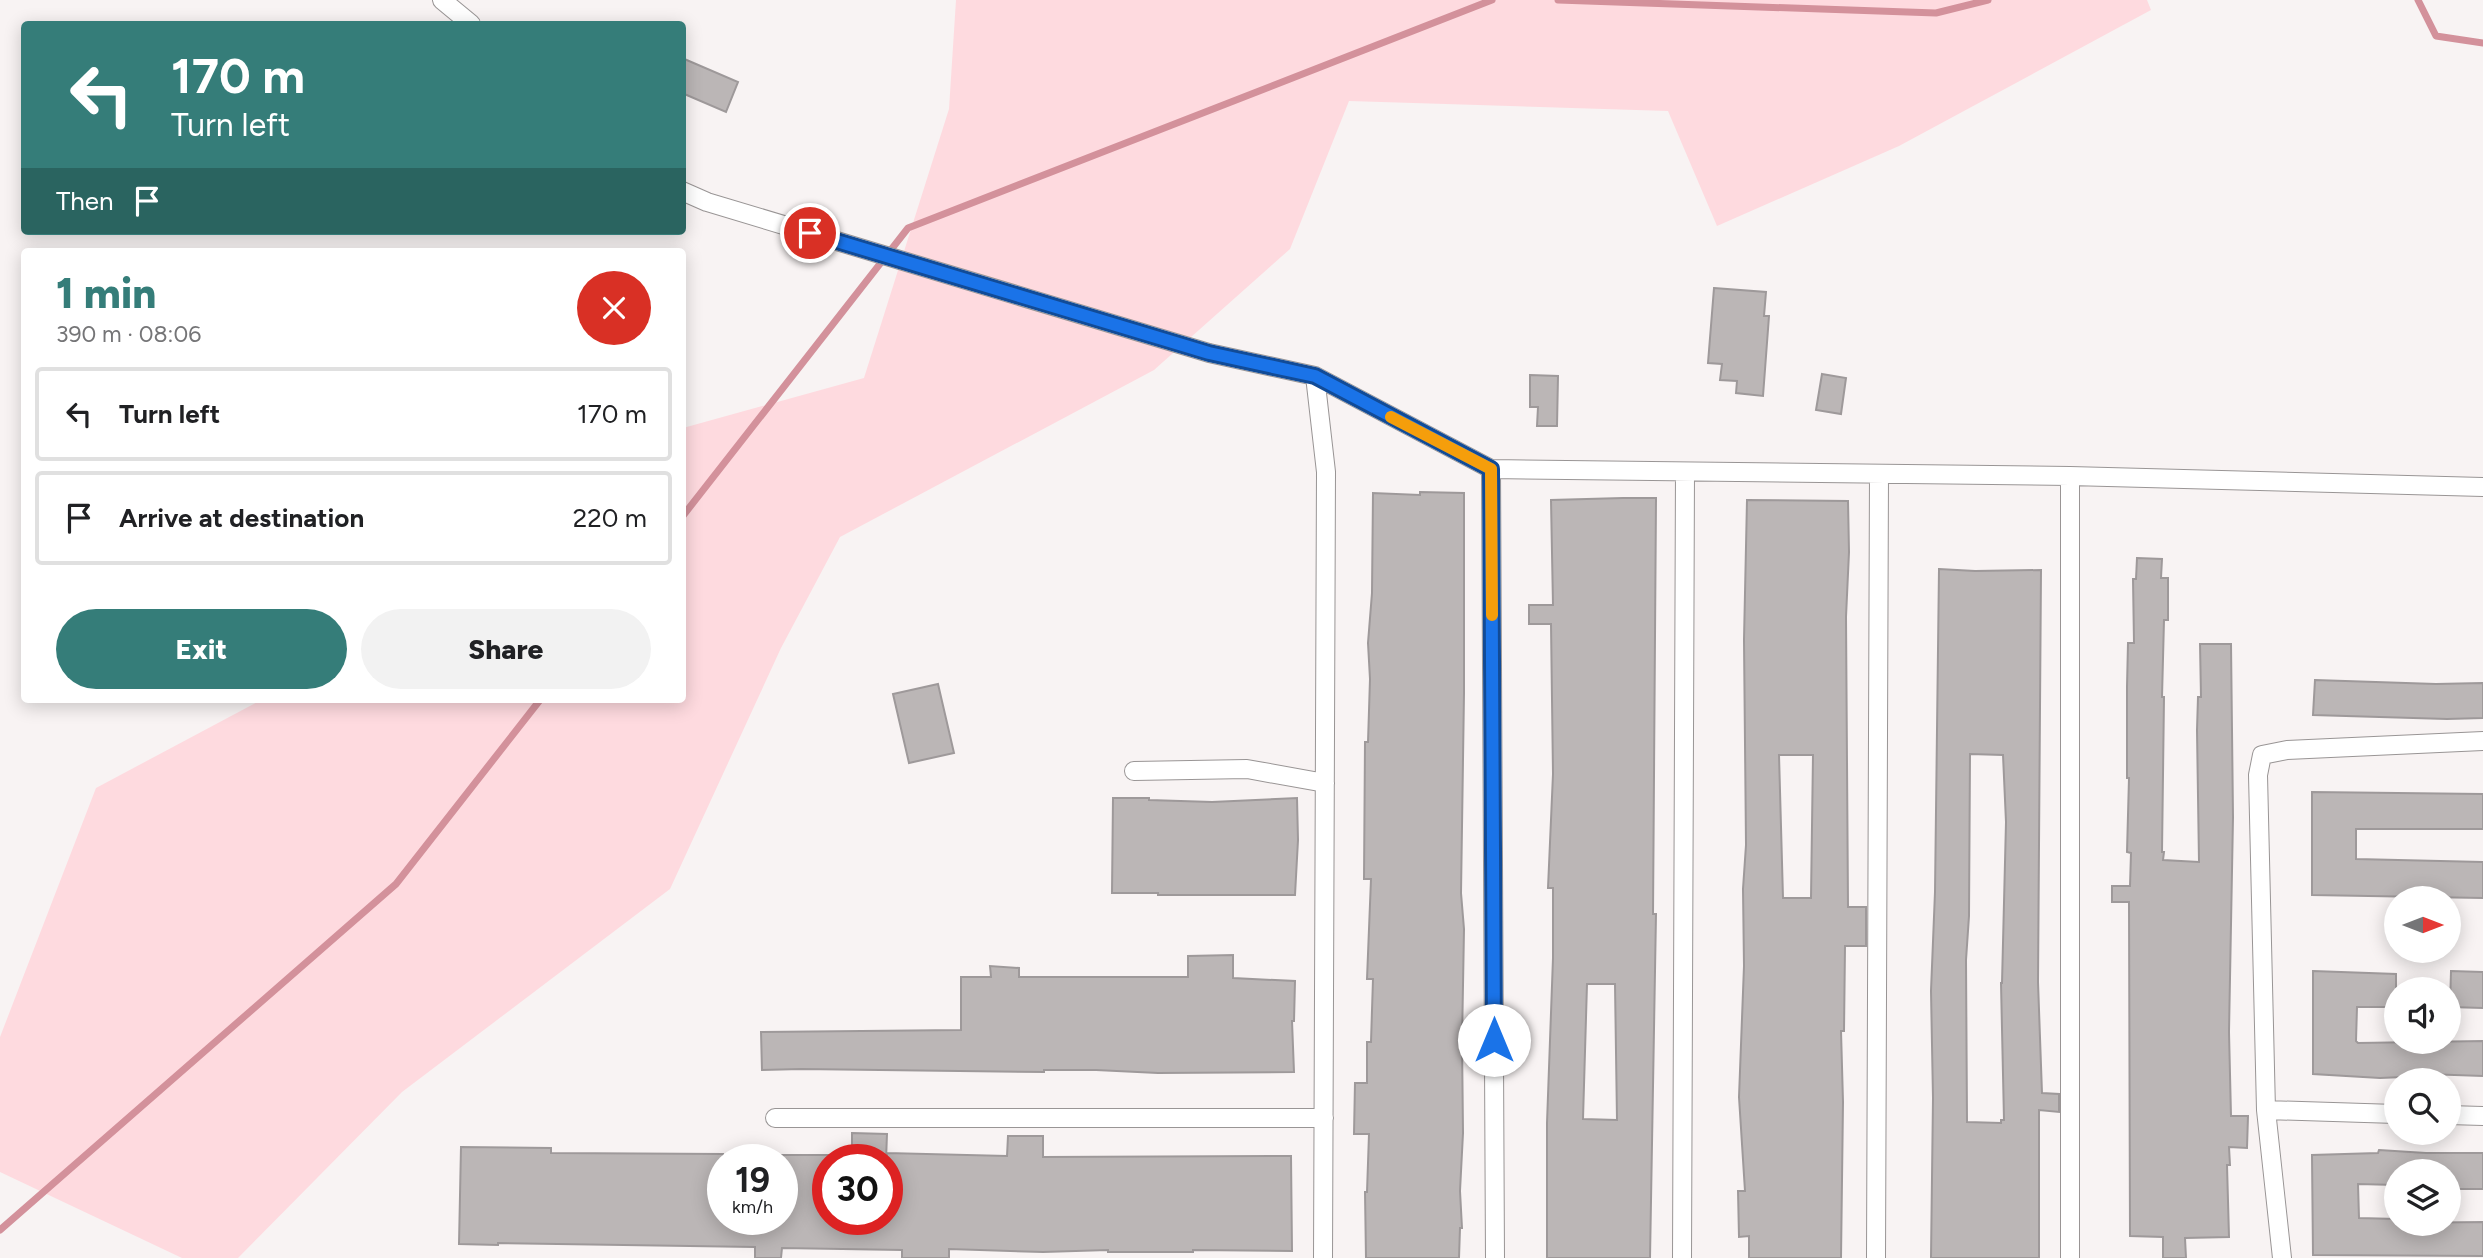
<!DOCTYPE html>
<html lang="en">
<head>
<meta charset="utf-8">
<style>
	body { margin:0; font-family:Figtree,sans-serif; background:#f2f2f2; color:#202124; height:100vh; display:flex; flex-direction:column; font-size:26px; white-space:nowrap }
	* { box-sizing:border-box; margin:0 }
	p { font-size:23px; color:#757577 }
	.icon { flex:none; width:38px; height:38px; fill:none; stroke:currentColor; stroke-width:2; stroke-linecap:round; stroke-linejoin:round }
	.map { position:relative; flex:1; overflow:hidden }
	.panel { position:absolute; left:21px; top:248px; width:665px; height:455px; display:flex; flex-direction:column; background:#fff; border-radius:7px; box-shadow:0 4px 18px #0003 }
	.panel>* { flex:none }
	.top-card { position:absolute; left:21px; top:21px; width:665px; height:214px; border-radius:7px; box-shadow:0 4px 18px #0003; background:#357d79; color:#fff; overflow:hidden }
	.needle { width:46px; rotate:90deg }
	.controls { position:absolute; left:2384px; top:886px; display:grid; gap:14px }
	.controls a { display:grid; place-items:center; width:77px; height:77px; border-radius:50%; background:#fff; box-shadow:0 4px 18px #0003; font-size:35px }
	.speed { position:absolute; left:707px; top:1144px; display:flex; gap:14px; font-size:35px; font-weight:700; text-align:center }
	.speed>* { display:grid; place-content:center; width:91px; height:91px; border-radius:50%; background:#fff; box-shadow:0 4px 18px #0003; line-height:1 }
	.speed small { font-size:18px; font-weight:400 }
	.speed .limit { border:10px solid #d22; background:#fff; color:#111 }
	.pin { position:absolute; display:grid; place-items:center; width:60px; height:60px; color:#fff; margin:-30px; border:4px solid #fff; border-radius:50%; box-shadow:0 2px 7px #0007 }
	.me { position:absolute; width:77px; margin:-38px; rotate:0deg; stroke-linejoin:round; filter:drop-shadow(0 0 5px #0008) }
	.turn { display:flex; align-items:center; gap:24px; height:147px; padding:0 35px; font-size:32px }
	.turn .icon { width:91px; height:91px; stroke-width:2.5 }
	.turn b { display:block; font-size:49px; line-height:60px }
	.then { display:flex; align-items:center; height:66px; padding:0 35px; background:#0003; gap:14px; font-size:26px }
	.round { display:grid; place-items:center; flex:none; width:74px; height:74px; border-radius:37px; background:#f2f2f2 }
	.head { display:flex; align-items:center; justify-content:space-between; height:119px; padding:0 35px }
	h1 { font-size:42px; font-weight:800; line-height:52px; color:#357d79 }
	.cta { display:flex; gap:14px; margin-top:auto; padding:14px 35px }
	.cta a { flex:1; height:80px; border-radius:42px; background:#357d79; color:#fff; font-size:28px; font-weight:800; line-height:80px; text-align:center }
	.cta a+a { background:#f2f2f2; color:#202124 }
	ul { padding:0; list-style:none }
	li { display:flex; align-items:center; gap:21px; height:94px; margin:0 14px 10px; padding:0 21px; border:4px solid #e0e0e0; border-radius:7px }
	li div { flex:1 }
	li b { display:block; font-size:26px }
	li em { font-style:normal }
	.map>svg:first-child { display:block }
	.green { fill:#fedadf }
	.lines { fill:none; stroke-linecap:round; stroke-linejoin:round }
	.stream { stroke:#d3919b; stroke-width:7 }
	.building { fill:#bbb6b6; stroke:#9e999a; stroke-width:2; fill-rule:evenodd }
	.minor-casing { stroke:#999595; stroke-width:20 }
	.minor { stroke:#fff; stroke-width:18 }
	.route-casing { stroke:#114b97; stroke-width:18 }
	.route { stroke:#1a73e8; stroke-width:12 }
	.slow { stroke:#f59e0b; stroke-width:12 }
</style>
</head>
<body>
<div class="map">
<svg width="2483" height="1258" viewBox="0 0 2483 1258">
	<rect width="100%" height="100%" fill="#f8f3f3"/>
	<path class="green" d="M956,0h1191l4,10 -252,136 -182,80 -49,-115 -319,-10 -59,148 -136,121 -314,167 -59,111 -111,241 -268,203 -164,166h-56l-182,-86v-135l96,-249 165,-88h421l1,-272 181,-50 85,-269z"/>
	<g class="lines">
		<path class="stream" d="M1558,0l378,13 52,-13
			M2418,0l18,36 47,7
			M682,517l226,-289 584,-228
			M0,1230l396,-346 144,-184"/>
	</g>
	<path class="building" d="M682,58l56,24 -12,30 -44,-19z
		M1714,288l52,4 -2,24h5l-6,80 -27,-3 1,-12 -17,-1 2,-16 -14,-1z
		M1822,374l24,4 -5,36 -25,-4z
		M1530,375l28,1 -1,50h-20l1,-19h-8z
		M1420,492l44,1v200l-3,200 3,36 -2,112 1,92 -3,58 2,37h-2l-1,30h-93l-1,-66h2l2,-58h-15l1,-51h12v-41h4l2,-63h-6l4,-100h-7l1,-137h3l2,-63 -2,-36 4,-50 1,-100 47,2z
		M1623,498h33l-3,416h3l-6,344h-103v-135l6,-165v-70h-5l5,-114 -2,-150h-22v-19h24l-2,-105zM1587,984h28l2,136 -34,-1z
		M1747,500l101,1 1,51 -3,65 2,290h18v39h-21l-1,85h-3l2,71 -2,156h-92v-22l-10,1 -1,-46h7l-6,-94 5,-131 -1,-77 3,-44 -2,-205zM1779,755h34l-2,143h-28z
		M2137,558l25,1 -1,19h7v42h-4l-2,77h2l-2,155h2l-1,8 36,2 -2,-132 1,-33h3l-1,-53h31l2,173 -4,215 2,84h17l-1,32 -18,-1 1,18h-3l2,72 -44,1 1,20h-23v-21l-33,-1 -1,-334h-17v-16h18l1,-33 -4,-1 2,-74h-2v-91l1,-44h6l-1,-64h3z
		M1939,569l36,2 66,-1 -3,412 4,111 17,1v18l-20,-2v148h-108l2,-160 -2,-107 4,-99zM1970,754l33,1 3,67 -4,161h-1l3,137h-3v3l-34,-1 -1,-162 3,-44z
		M2315,680l121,4 47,-1v35l-36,1 -134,-4z
		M938,684l16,69 -45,10 -16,-69z
		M2312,792l171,2v35h-127v30l127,3v36l-171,-3z
		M1113,798h36v2l63,2 85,-4 1,42 -3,55h-137v-2h-46z
		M1233,955v23l62,3 -1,40h-2l2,51 -136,1 -62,-3h-52v2l-243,-3 -39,1 -1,-38 200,-2v-53h30l-1,-11 29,2v9h169v-21z
		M2313,971l83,3v33h-39l-1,34 2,2 125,-2v35l-57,-2v2l-46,2 -67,-4z
		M2451,971l32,1v36l-33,-1z
		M852,1133l35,1 -1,26h-34z
		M1008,1136h35v21l248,-1 1,95 -99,-1v2h-85v-2l-65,2 -94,-3v9h-47v-8l-120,-2 -1,10h-26v-11l-257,-4v2l-39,-1 2,-97 90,1v5l172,1v66h59v-65h46v65h59v-67l120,3z
		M2379,1150l47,3h57v36h-35v-18h-52v14l-38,-1 1,34 37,1v4l87,-1v34l-170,-1 -1,-100 66,-2z"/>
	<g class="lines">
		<defs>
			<path id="minor" d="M442,0l29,24
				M682,191l25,11 502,151 106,23 176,93 579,7 413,11
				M1315,376l11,96 -3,786
				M1491,469l4,789
				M2070,476v782
				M1134,771l113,-2 78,14
				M2266,1110l130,4
				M2448,1115l35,1
				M775,1118h549
				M1682,1258l3,-786
				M1876,1258l3,-784
				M2282,1258l-16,-148 -8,-335 4,-20 25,-5 196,-9"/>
		</defs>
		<use href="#minor" class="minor-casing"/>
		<use href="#minor" class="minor"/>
	</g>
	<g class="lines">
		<defs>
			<path id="route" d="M810,233l399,120 106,23 176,93 3,571"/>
		</defs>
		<use href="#route" class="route-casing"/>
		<use href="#route" class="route"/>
		<path class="slow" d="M1391,417l100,52 1,146"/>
	</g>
</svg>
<div class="controls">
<a><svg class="needle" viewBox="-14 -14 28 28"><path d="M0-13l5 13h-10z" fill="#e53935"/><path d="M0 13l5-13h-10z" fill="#757577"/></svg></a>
<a><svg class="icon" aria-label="sound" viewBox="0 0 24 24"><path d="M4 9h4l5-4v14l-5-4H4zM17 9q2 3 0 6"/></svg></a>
<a><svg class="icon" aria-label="search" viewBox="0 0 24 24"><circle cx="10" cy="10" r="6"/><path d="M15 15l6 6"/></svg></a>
<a><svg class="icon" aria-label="layers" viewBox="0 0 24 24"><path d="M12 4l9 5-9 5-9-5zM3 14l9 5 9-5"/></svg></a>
</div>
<div class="speed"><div>19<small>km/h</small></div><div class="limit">30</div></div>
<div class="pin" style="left:810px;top:233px;background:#d93025"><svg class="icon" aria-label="arrive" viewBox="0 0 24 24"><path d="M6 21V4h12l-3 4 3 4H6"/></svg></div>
<svg class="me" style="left:1494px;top:1040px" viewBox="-20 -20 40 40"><circle r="19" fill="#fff"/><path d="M0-13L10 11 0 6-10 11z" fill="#1a73e8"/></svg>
<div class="top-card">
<div class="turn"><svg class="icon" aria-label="left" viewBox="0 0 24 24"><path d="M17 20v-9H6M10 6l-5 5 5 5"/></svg><div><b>170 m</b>Turn left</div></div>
<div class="then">Then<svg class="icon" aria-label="arrive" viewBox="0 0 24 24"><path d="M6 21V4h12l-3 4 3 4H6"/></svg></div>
</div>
<section class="panel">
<div class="head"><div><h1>1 min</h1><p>390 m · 08:06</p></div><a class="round" style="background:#d93025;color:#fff"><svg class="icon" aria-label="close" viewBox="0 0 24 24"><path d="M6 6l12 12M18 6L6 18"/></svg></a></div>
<ul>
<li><svg class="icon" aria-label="left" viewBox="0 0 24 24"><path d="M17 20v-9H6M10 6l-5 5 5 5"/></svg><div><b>Turn left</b></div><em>170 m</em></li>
<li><svg class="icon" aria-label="arrive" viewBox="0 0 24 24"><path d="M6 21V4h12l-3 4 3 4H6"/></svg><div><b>Arrive at destination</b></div><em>220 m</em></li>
</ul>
<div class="cta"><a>Exit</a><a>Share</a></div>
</section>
</div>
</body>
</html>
